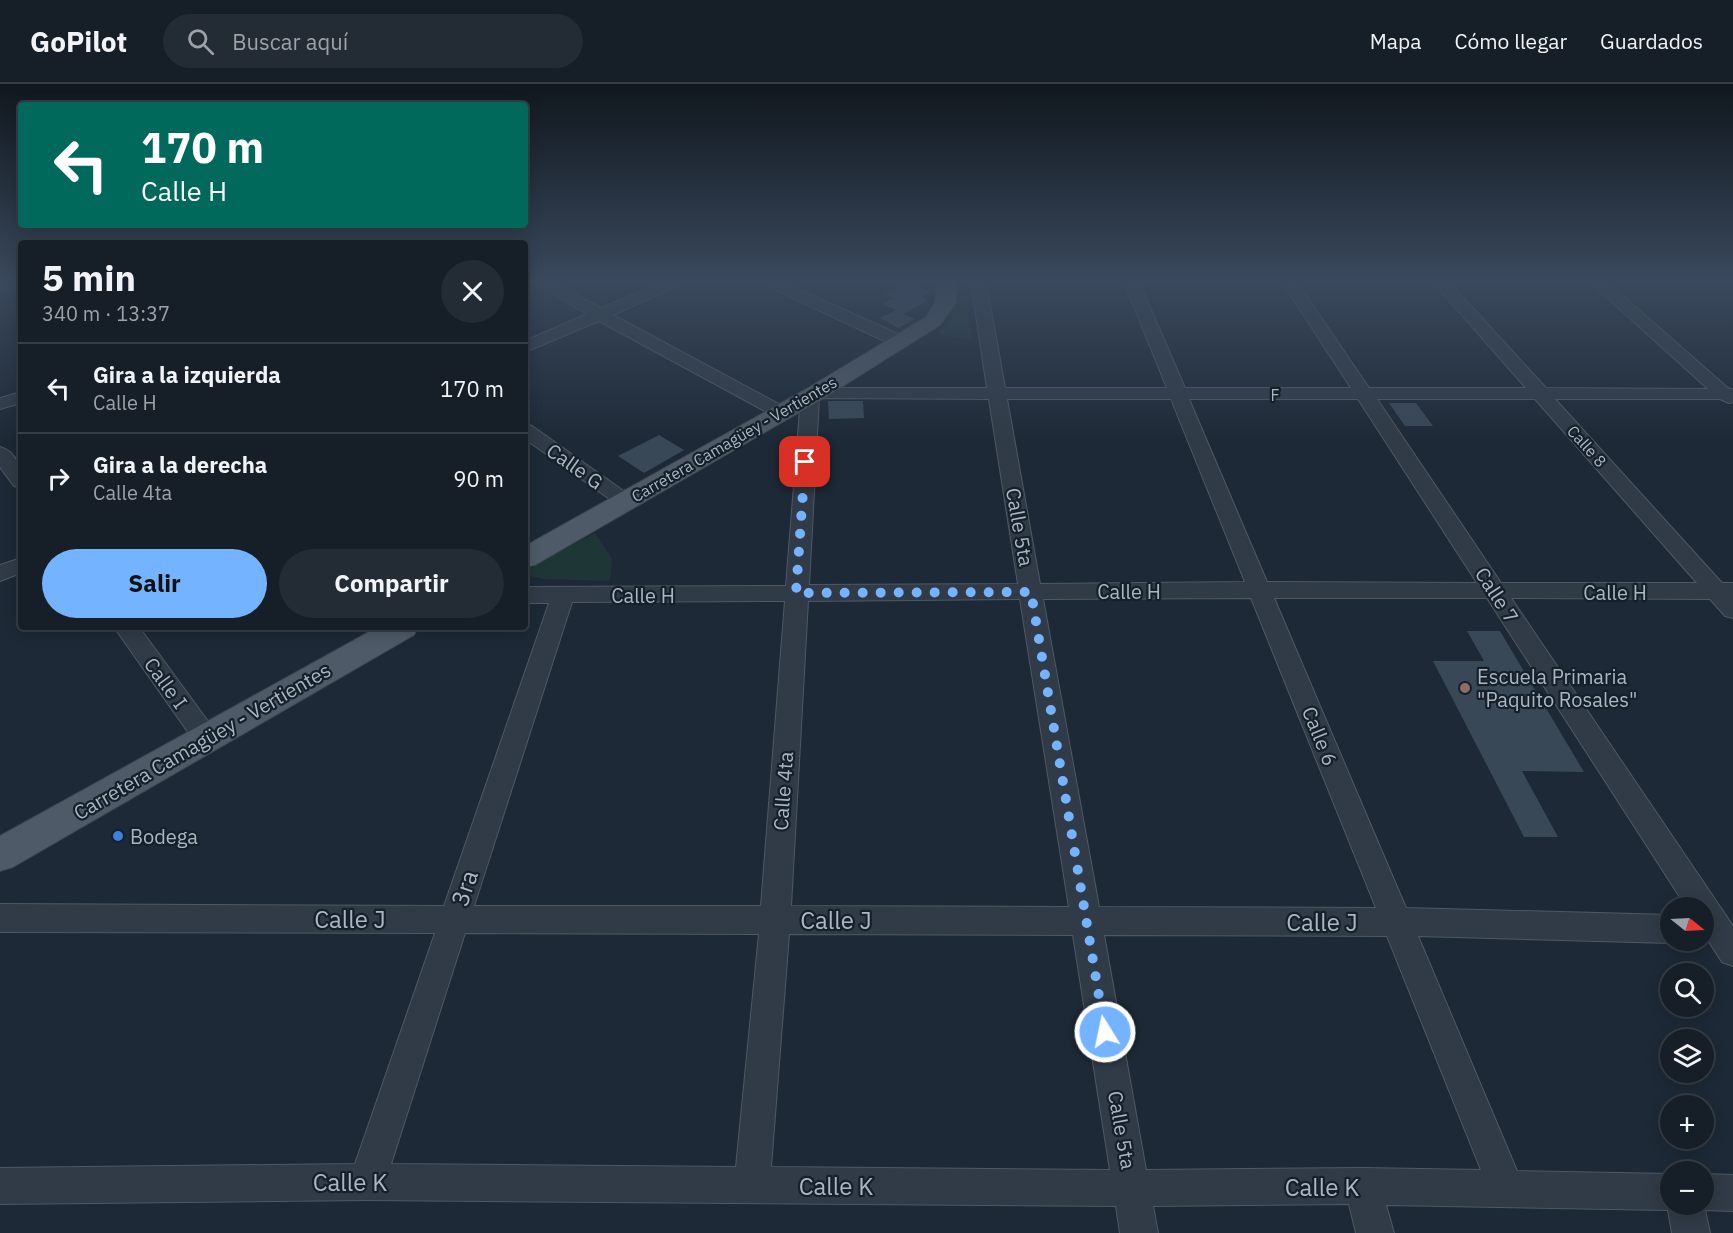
<!DOCTYPE html>
<html lang="es">
<head>
<meta charset="utf-8">
<style>
	body { margin:0; font-family:"IBM Plex Sans",sans-serif; background:#232c34; color:#f1f3f6; height:100vh; display:flex; flex-direction:column; font-size:22px; white-space:nowrap }
	* { box-sizing:border-box; margin:0 }
	p { font-size:20px; color:#9ea2a8 }
	.icon { flex:none; width:33px; height:33px; fill:none; stroke:currentColor; stroke-width:2; stroke-linecap:round; stroke-linejoin:round }
	.map { position:relative; flex:1; overflow:hidden }
	.drawer { position:absolute; left:18px; top:156px; width:510px; height:390px; display:flex; flex-direction:column; background:#161f28; border-radius:6px; box-shadow:0 3px 15px #0003,0 0 0 2px #353d45 }
	.drawer>* { flex:none }
	.hud { position:absolute; left:18px; top:18px; width:510px; height:126px; border-radius:6px; box-shadow:0 3px 15px #0003,0 0 0 2px #353d45; background:#00695c; color:#fff; overflow:hidden }
	.needle { width:39px; rotate:108deg }
	.buttons { position:absolute; left:1660px; top:813px; display:grid; gap:12px }
	.buttons a { display:grid; place-items:center; width:54px; height:54px; border-radius:50%; background:#161f28; box-shadow:0 3px 15px #0003,0 0 0 2px #353d45; font-size:30px }
	.pin { position:absolute; display:grid; place-items:center; width:51px; height:51px; color:#fff; margin:-26px; border-radius:12px; box-shadow:0 3px 9px #0006 }
	.me { position:absolute; width:66px; margin:-33px; rotate:350deg; stroke-linejoin:round; filter:drop-shadow(0 0 4px #0008) }
	.turn { display:flex; align-items:center; gap:21px; height:126px; padding:0 24px; font-size:27px }
	.turn .icon { width:78px; height:78px; stroke-width:2.5 }
	.turn b { display:block; font-size:42px; line-height:51px }
	.round { display:grid; place-items:center; flex:none; width:63px; height:63px; border-radius:32px; background:#232c34 }
	.headline { display:flex; align-items:center; justify-content:space-between; height:102px; padding:0 24px }
	h1 { font-size:36px; font-weight:800; line-height:45px }
	.button { display:flex; gap:12px; margin-top:auto; padding:12px 24px }
	.button a { flex:1; height:69px; border-radius:36px; background:#74b3ff; color:#111; font-size:24px; font-weight:800; line-height:69px; text-align:center }
	.button a+a { background:#232c34; color:#f1f3f6 }
	ul { padding:0; list-style:none }
	li { display:flex; align-items:center; gap:18px; height:90px; padding:0 24px; border-top:2px solid #353d45 }
	li div { flex:1 }
	li b { display:block; font-size:22px }
	li em { font-style:normal }
	header { display:flex; align-items:center; gap:36px; box-sizing:border-box; height:84px; padding:0 30px; background:#161f28; border-bottom:2px solid #353d45 }
	header strong { font-size:28px }
	nav { display:flex; gap:33px; margin-inline-start:auto; font-size:21px }
	.search { width:420px; height:54px; background:#232c34; display:flex; align-items:center; gap:15px; box-sizing:border-box; padding:0 21px; border-radius:33px; color:#9ea2a8; font-size:22px }
	.map>svg:first-child { display:block }
	.green { fill:#1f3637 }
	.building { fill:#394857 }
	.lines { fill:none; stroke-linecap:round; stroke-linejoin:round }
	.minor-casing { stroke:#4e5965; stroke-width:2 }
	.major-casing { stroke:#3a4450; stroke-width:2 }
	.minor { fill:#303b47; fill-rule:evenodd }
	.major { fill:#4e5a67; fill-rule:evenodd }
	.route { stroke:#74b3ff; stroke-width:10; stroke-dasharray:0 18 }
	.education-dot { fill:#8d6e63; stroke:#16202b; stroke-width:2 }
	.shop-dot { fill:#3f7fe0; stroke:#16202b; stroke-width:2 }
	.labels { text-anchor:middle; dominant-baseline:central; stroke-width:4.5; stroke-linejoin:round; paint-order:stroke }
	.far-street-label { font-size:16px; fill:#aab6c4; stroke:#16202b }
	.street-label { font-size:20px; fill:#aab6c4; stroke:#16202b }
	.poi-label { font-size:20px; fill:#aab6c4; stroke:#16202b; text-anchor:start }
	.near-street-label { font-size:24px; fill:#aab6c4; stroke:#16202b }
</style>
</head>
<body>
<header>
<strong>GoPilot</strong>
<div class="search"><svg class="icon" aria-label="search" viewBox="0 0 24 24"><circle cx="10" cy="10" r="6"/><path d="M15 15l6 6"/></svg>Buscar aquí</div>
<nav><a>Mapa</a><a>Cómo llegar</a><a>Guardados</a></nav>
</header>
<div class="map">
<svg width="1733" height="1149" viewBox="0 0 1733 1149">
	<rect width="100%" height="100%" fill="#1d2936"/>
	<path class="green" d="M959,198h7l6,59 -34,-8c18,-18 21,-27 21,-51z
		M595,449l17,26 -2,22 -68,-2 -11,-3 -4,-7z"/>
	<path class="building" d="M906,198l26,9 -11,6 7,3 -24,14 11,5 -17,9 -18,-10 16,-8 -13,-6 11,-6 -10,-4z
		M828,317h35l1,17 -35,1z
		M1389,319h27l17,23h-28z
		M659,351l25,15 -40,23 -26,-17z
		M1467,547h33l84,141 -62,-1 36,66h-34l-91,-176h51z"/>
	<g class="lines">
		<defs>
			<path id="minor" d="M0,198h21v3l-21,6z
				M532,198h19l50,26 62,-26h19l-2,3 -67,30 175,94 3,4 -3,4h-12l-177,-96 -74,31v-11l62,-27z
				M762,198h20l125,56 2,4 -2,4h-12l-130,-61z
				M971,198h15l19,106h162l-43,-106h15l46,106h166l-69,-106h15l72,106h157l-93,-106h16l97,106 162,1 -118,-107h17l122,107h4v13l-4,1 -9,-4h-165l167,184h11v35l-8,-2 -15,-17 -199,-1 222,328v40l-11,-4 -18,-28v-26h-17l-200,-310h-213l132,310 265,7v25h6l-6,3 -253,-7 99,235 154,3v30h33v-30l29,1v36l-28,-1 5,23h-38l-4,-23 -282,-5 8,28h-38l-7,-29 -196,2 5,27h-38l-4,-27 -749,-6 -367,4v-36l355,-4 80,-231 -435,-1v-28l444,2 105,-303h-24v-16l261,-1 15,-189 9,-8 6,-1h171zM819,314l170,1 29,185 -209,1zM1007,315h164l74,183 -205,2zM1189,315h169l119,184 -210,-1zM1377,315h158l162,184h-196zM1251,514l125,310 -277,-1 -56,-308zM1020,515l49,308 -278,-1 17,-305zM785,517l-24,305h-287l98,-304zM465,849l294,1 -23,233 -345,-3zM789,850l284,1 37,235 -339,-3zM1104,851l283,1 94,234 -118,-2 -217,2z
				M21,308v11l-21,6v-11z
				M525,340l7,2 100,71 3,4 -3,4 -7,2 -7,-2 -93,-66z
				M0,363c19,5 21,25 21,41l-7,-2 -14,-19z
				M21,474v15l-21,8v-16z
				M114,543h25l76,104 4,7 -4,7 -9,3 -9,-3z"/>
			<path id="major" d="M937,198h20l-1,21 -16,22 -116,73 -289,167 -10,2v-21l283,-158 118,-71 9,-14z
				M378,543h40l-4,8 -401,232 -13,4v-35z"/>
		</defs>
		<use href="#minor" class="minor-casing"/>
		<use href="#major" class="major-casing"/>
		<use href="#minor" class="minor"/>
		<use href="#major" class="major"/>
	</g>
	<linearGradient id="sky" x2="0" y2="1"><stop stop-color="#10171e"/><stop offset="0.55" stop-color="#3a495d"/><stop offset="1" stop-color="#3a495d" stop-opacity="0"/></linearGradient>
	<rect width="1733" height="358" fill="url(#sky)"/>
	<g class="lines">
		<path class="route" d="M805,378l-9,131 235,-1 74,440"/>
	</g>
	<circle class="education-dot" cx="1465" cy="604" r="6"/>
	<circle class="shop-dot" cx="118" cy="752" r="6"/>
	<g class="labels">
		<g class="far-street-label">
			<text x="1275" y="311">F</text>
			<text transform="translate(734 355) rotate(-30)">Carretera Camagüey - Vertientes</text>
			<text transform="translate(1587 362) rotate(48)">Calle 8</text>
		</g>
		<g class="street-label">
			<text transform="translate(575 382) rotate(35)">Calle G</text>
			<text transform="translate(1020 443) rotate(80)">Calle 5ta</text>
			<text x="1129" y="507">Calle H</text>
			<text x="1615" y="508">Calle H</text>
			<text x="643" y="511">Calle H</text>
			<text transform="translate(1497 511) rotate(57)">Calle 7</text>
			<text transform="translate(166 599) rotate(54)">Calle I</text>
			<text transform="translate(1320 652) rotate(68)">Calle 6</text>
			<text transform="translate(202 657) rotate(-30)">Carretera Camagüey - Vertientes</text>
			<text transform="translate(783 707) rotate(-86)">Calle 4ta</text>
			<text transform="translate(1122 1046) rotate(80)">Calle 5ta</text>
		</g>
		<g class="poi-label">
			<text x="1477" y="592">Escuela Primaria<tspan x="1477" dy="23">"Paquito Rosales"</tspan></text>
			<text x="130" y="752">Bodega</text>
		</g>
		<g class="near-street-label">
			<text transform="translate(464 804) rotate(-71)">3ra</text>
			<text x="350" y="835">Calle J</text>
			<text x="836" y="836">Calle J</text>
			<text x="1322" y="838">Calle J</text>
			<text x="350" y="1098">Calle K</text>
			<text x="836" y="1102">Calle K</text>
			<text x="1322" y="1103">Calle K</text>
		</g>
	</g>
</svg>
<div class="buttons">
<a><svg class="needle" viewBox="-14 -14 28 28"><path d="M0-13l5 13h-10z" fill="#e53935"/><path d="M0 13l5-13h-10z" fill="#9ea2a8"/></svg></a>
<a><svg class="icon" aria-label="search" viewBox="0 0 24 24"><circle cx="10" cy="10" r="6"/><path d="M15 15l6 6"/></svg></a>
<a><svg class="icon" aria-label="layers" viewBox="0 0 24 24"><path d="M12 4l9 5-9 5-9-5zM3 14l9 5 9-5"/></svg></a>
<a>+</a>
<a>−</a>
</div>
<div class="pin" style="left:805px;top:378px;background:#d93025"><svg class="icon" aria-label="arrive" viewBox="0 0 24 24"><path d="M6 21V4h12l-3 4 3 4H6"/></svg></div>
<svg class="me" style="left:1105px;top:948px" viewBox="-20 -20 40 40"><circle r="17" fill="#74b3ff" stroke="#fff" stroke-width="3"/><path d="M0-11L8 9 0 5-8 9z" fill="#fff"/></svg>
<div class="hud">
<div class="turn"><svg class="icon" aria-label="left" viewBox="0 0 24 24"><path d="M17 20v-9H6M10 6l-5 5 5 5"/></svg><div><b>170 m</b>Calle H</div></div>
</div>
<section class="drawer">
<div class="headline"><div><h1>5 min</h1><p>340 m · 13:37</p></div><a class="round"><svg class="icon" aria-label="close" viewBox="0 0 24 24"><path d="M6 6l12 12M18 6L6 18"/></svg></a></div>
<ul>
<li><svg class="icon" aria-label="left" viewBox="0 0 24 24"><path d="M17 20v-9H6M10 6l-5 5 5 5"/></svg><div><b>Gira a la izquierda</b><p>Calle H</p></div><em>170 m</em></li>
<li><svg class="icon" aria-label="right" viewBox="0 0 24 24"><path d="M7 20v-9h11M14 6l5 5-5 5"/></svg><div><b>Gira a la derecha</b><p>Calle 4ta</p></div><em>90 m</em></li>
</ul>
<div class="button"><a>Salir</a><a>Compartir</a></div>
</section>
</div>
</body>
</html>
